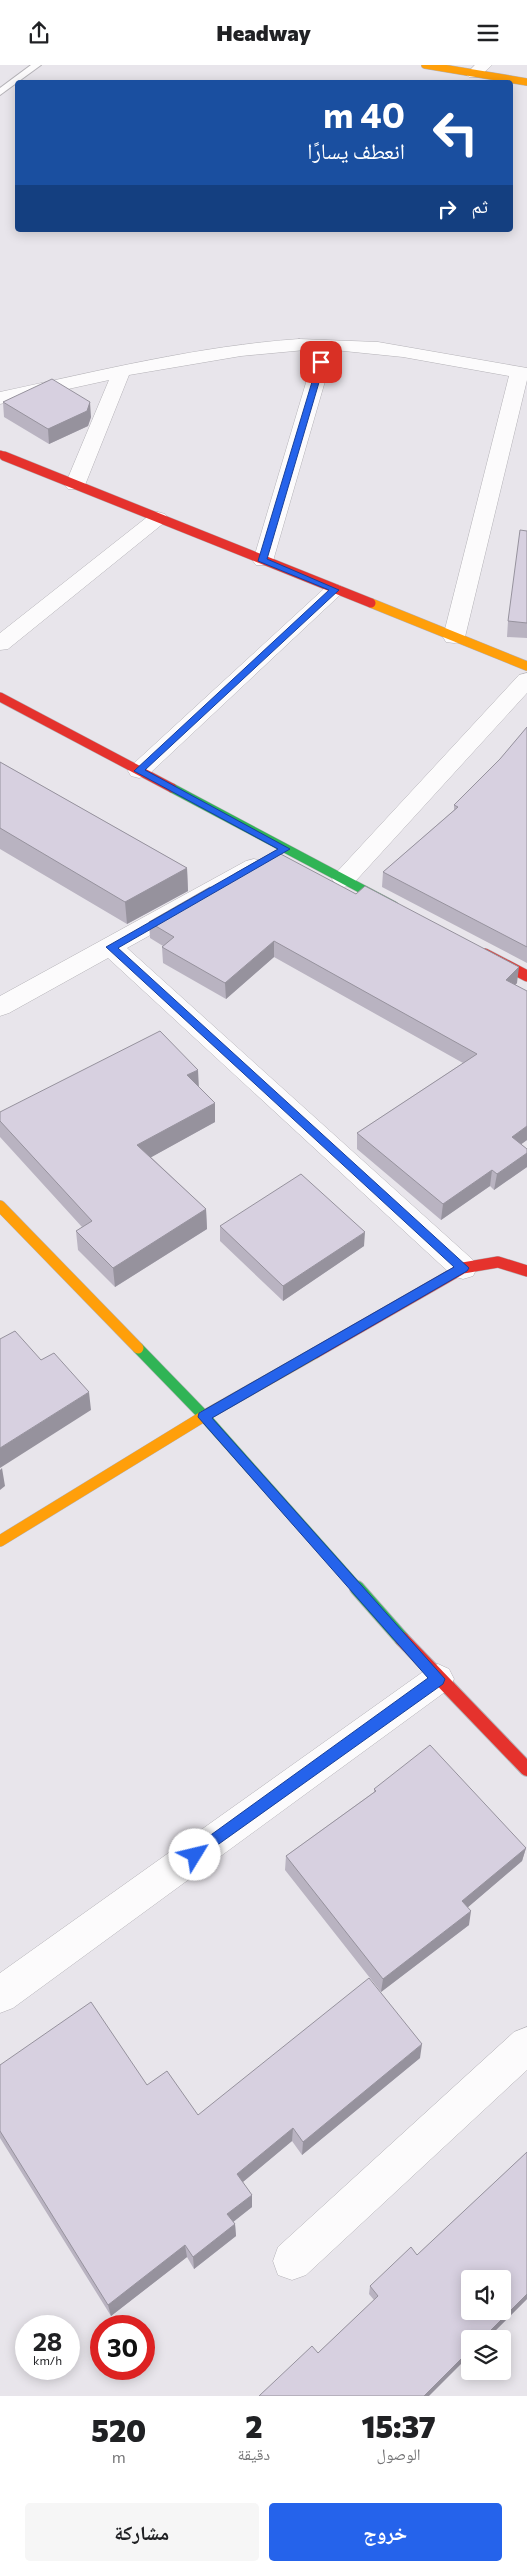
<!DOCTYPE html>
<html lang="ar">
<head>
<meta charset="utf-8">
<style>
	body { margin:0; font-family:Commissioner,"Noto Naskh Arabic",sans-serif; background:#f6f6f6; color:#202124; direction:rtl; height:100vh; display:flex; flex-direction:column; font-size:19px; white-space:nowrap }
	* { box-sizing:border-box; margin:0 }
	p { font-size:16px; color:#757577 }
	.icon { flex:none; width:28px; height:28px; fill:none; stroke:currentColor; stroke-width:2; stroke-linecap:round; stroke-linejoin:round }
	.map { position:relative; height:2331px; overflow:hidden; direction:ltr }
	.drawer { display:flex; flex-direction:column; background:#fff; flex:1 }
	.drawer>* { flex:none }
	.hud { position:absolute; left:15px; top:15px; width:498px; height:152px; border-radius:5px; box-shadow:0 2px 12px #0003; direction:rtl; background:#1a4fa0; color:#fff; overflow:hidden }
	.fabs { position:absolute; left:461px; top:2205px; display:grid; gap:10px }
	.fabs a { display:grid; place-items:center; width:50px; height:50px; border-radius:5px; background:#fff; box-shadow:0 2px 12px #0003; font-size:25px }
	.speed { position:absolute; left:15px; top:2250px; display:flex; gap:10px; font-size:25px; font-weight:700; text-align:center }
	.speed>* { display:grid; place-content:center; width:65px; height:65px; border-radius:50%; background:#fff; box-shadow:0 2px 12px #0003; line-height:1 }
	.speed small { font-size:12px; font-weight:400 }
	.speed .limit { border:8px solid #d22; background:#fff; color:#111 }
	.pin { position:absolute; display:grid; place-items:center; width:42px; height:42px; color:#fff; margin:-21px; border-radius:10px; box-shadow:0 2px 8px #0006 }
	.me { position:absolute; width:55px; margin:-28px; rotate:54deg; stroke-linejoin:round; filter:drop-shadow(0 0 4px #0008) }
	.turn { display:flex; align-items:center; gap:18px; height:105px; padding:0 25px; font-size:22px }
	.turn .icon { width:65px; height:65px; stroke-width:2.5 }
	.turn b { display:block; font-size:35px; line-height:42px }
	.then { display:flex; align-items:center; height:48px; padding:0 25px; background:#0003; gap:10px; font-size:19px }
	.eta { display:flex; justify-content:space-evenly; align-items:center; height:85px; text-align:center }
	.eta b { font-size:30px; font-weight:800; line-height:35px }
	.button { display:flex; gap:10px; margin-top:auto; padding:10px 25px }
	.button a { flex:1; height:58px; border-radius:5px; background:#2563eb; color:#fff; font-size:20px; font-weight:800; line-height:58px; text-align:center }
	.button a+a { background:#f6f6f6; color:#202124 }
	header { display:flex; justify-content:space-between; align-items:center; height:65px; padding:0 25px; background:#fff; font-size:22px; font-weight:800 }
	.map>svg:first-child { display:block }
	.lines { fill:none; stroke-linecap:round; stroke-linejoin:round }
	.lane-casing { stroke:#b4b2b7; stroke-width:2 }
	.street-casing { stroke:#b4b2b7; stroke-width:1 }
	.fast-far2-casing { stroke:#b4b2b7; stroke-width:10 }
	.fast-far1-casing { stroke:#b4b2b7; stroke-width:12 }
	.fast-casing { stroke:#b4b2b7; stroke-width:16 }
	.slow-far2-casing { stroke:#b4b2b7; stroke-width:8 }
	.slow-far1-casing { stroke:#b4b2b7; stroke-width:10 }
	.slow-casing { stroke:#b4b2b7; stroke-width:12 }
	.jam-far3-casing { stroke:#b4b2b7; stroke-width:8 }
	.jam-far2-casing { stroke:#b4b2b7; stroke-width:10 }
	.jam-far1-casing { stroke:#b4b2b7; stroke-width:12 }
	.jam-casing { stroke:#b4b2b7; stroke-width:16 }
	.lane { fill:#fcfbfc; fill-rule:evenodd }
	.street { fill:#fcfbfc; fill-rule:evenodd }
	.fast-far2 { stroke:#30b455; stroke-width:9 }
	.fast-far1 { stroke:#30b455; stroke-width:11 }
	.fast { stroke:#30b455; stroke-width:14 }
	.slow-far2 { stroke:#ff9f0a; stroke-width:7 }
	.slow-far1 { stroke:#ff9f0a; stroke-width:9 }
	.slow { stroke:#ff9f0a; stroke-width:11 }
	.jam-far3 { stroke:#e5322d; stroke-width:7 }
	.jam-far2 { stroke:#e5322d; stroke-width:9 }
	.jam-far1 { stroke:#e5322d; stroke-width:11 }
	.jam { stroke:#e5322d; stroke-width:14 }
	.wall { fill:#b9b3c1 }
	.shaded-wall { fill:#96929d }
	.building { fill:#d7d0e0; stroke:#96929d; fill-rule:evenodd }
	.route { fill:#2563eb; stroke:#184099 }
</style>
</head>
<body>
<header><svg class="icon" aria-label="menu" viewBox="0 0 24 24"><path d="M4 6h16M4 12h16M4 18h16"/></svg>Headway<svg class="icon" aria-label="share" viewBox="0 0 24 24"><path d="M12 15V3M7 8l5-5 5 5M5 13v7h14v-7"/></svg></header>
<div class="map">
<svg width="527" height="2331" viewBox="0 0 527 2331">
	<rect width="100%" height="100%" fill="#e8e5eb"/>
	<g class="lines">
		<defs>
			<path id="lane" d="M31,0h10l-41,30v-7z"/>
			<path id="street" d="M475,0h17l-13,12h-10l-3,-3z
				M299,274l79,3 149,26v12l-62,257 -3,5 -8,1 -8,-1 -3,-5 66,-261 -106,-19 -69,-7 -61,211 -3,4h-14l-3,-4 63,-212 -75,7 -112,19 -44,110 -3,4h-14l-3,-4 44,-105 -109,24v-12c99,-21 198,-46 299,-53z
				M158,447l7,2 3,4 -3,4 -157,127 -8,1v-17l151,-119z
				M334,519l7,2 3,4 -3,4 -194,182 -8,2 -8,-2 -3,-5 3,-5 196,-180z
				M527,608v20l-175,192 -8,2 -8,-2 -4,-6 4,-6 183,-198z
				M254,794l8,2 4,6 -4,6 -135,75 346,312 4,8 -4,8 -10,3 -10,-3 -345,-318 -99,55 -9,3v-20l246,-135z
				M438,1599l11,5 5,10 -5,10 -436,319 -13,5v-40l427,-304z
				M527,1962v43l-221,205 -14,5 -14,-5 -5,-14 5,-14 236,-215z"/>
			<path id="fast-far2" d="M172,723l222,118"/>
			<path id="fast-far1" d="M138,1283l66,68 154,173"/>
			<path id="fast" d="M357,1523l45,51"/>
			<path id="slow-far2" d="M425,0l102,17"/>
			<path id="slow-far1" d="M371,538l156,63"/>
			<path id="slow" d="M0,1141l138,142
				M0,1476l204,-125 111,-63"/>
			<path id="jam-far3" d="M0,389l7,3"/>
			<path id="jam-far2" d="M4,391l367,147
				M0,632l172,91
				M485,889l2,1"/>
			<path id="jam-far1" d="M485,889l42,22
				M315,1288l148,-85 35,-6 29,9"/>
			<path id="jam" d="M402,1574l125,130"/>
		</defs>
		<use href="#lane" class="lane-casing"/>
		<use href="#street" class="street-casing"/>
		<use href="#fast-far2" class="fast-far2-casing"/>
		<use href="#fast-far1" class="fast-far1-casing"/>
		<use href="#fast" class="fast-casing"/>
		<use href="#slow-far2" class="slow-far2-casing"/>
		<use href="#slow-far1" class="slow-far1-casing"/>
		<use href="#slow" class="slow-casing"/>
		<use href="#jam-far3" class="jam-far3-casing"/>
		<use href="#jam-far2" class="jam-far2-casing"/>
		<use href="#jam-far1" class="jam-far1-casing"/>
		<use href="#jam" class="jam-casing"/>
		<use href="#lane" class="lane"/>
		<use href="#street" class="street"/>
		<use href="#fast-far2" class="fast-far2"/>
		<use href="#fast-far1" class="fast-far1"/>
		<use href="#fast" class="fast"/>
		<use href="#slow-far2" class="slow-far2"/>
		<use href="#slow-far1" class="slow-far1"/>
		<use href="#slow" class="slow"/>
		<use href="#jam-far3" class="jam-far3"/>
		<use href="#jam-far2" class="jam-far2"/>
		<use href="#jam-far1" class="jam-far1"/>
		<use href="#jam" class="jam"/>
	</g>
	<path class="wall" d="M3,337l88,15 -3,9 -39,18 -45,-27z
		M527,466v107l-20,-1 1,-16z
		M527,662v236l-145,-76 1,-15 71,-62v-5l46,-46z
		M0,697l187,106 1,23 -61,33 -127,-75z
		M215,825l302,93 -2,2 12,6v149l-6,4 6,5v18l-33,23 -4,-4 -49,34 -84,-71v-16l106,-70 -189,-106 -48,42 -63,-36 -1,-16 1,-1 -13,-8 -1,-16z
		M198,1022l17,16v19l-64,35 55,52 1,20 -92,58 -37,-37 -2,-19 6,-4 -82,-90v-25z
		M220,1161l144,20 -81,55 -63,-60z
		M374,1724l152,59 -4,13 -54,46 1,18 -88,67 -96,-122 1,-14 88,-64z
		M420,1993l-118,97 -10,-14 -49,41 9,25 -19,15 2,2 1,12 -42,33 -7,-12 -76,59 -111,-178v-73l147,20 51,30z
		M527,2087v147l-40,40 -169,14 56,-53 -5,-6 1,-8 47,-31z"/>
	<path class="shaded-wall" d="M90,337l1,15 -3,9 -39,18 -1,-15z
		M187,803l1,23 -61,33 -2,-22z
		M274,876v16l-48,42 -1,-16z
		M519,902l-2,16 -13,14 2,-17z
		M198,1005l1,19 -12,-14z
		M215,1038v19l-76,42 -2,-19z
		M527,1061v14l-18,13 3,-16z
		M527,1088v14l-33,23 3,-16z
		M492,1105l-2,16 -49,34 2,-16z
		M206,1144l1,20 -92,58 -2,-19z
		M365,1167l-1,14 -81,55v-15z
		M89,1327l2,18 -91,58v-20z
		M2,1403l3,18 -5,4v-20z
		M526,1783l-4,13 -62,53 2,-13z
		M471,1846l-2,14 -88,67 2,-13z
		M422,1979l-2,14 -118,97 1,-13z
		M293,2063l-1,13 -54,45 -1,-12z
		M252,2130v12l-24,19 -1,-12z
		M235,2159l1,12 -42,33 -1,-12z
		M185,2180l2,12 -76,59 -3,-11z
		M527,2229v5l-40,40h-5z
		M470,2285v5l-41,41h-5z"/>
	<path class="building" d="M52,314l38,23 -3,9 -39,18 -45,-27z
		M520,465l7,1v92l-19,-2z
		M527,662v220l-144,-75 75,-65 -4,-2 46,-46z
		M0,697l187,106 -62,34 -125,-74z
		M275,786l81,43 9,-8 154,81 -13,13 21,11v135l-15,11 15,12v4l-30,21 -5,-4 -49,34 -86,-71 120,-79 -203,-113 -49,42 -63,-36 12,-10 -25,-15 61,-35 5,3 21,-17z
		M160,966l38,39 -11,5 28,28 -78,42 69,64 -93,59 -37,-37 16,-10 -92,-100v-9z
		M301,1109l64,58 -82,54 -63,-60z
		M15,1266l26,29 13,-7 35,39 -89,56v-109z
		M430,1680l96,103 -64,53 9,10 -88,68 -97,-123 90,-65 -2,-2z
		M369,1913l53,66 -119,98 -10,-14 -56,46 15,21 -25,19 8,10 -42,33 -8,-12 -77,60 -108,-174v-66l91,-63 56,83 20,-14 31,44z
		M527,2087v142l-45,45h-12v11l-46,46h-165l53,-50 6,7 60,-57 -8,-10 41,-39 6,8zM470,2214h32v32h-32z"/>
	<path class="route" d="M321,295l4,2 -58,197 72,31 -194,180 145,79 -172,99 351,320 -2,3 -255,147 233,261 -2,5 -248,177 -5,-2 -2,-4 2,-5 238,-172 -230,-261 1,-4 255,-146 -348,-320 172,-98 -144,-78 195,-181 -71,-29 60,-199z"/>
</svg>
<div class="fabs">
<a><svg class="icon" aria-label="sound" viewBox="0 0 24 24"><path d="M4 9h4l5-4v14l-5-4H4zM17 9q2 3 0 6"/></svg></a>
<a><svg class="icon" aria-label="layers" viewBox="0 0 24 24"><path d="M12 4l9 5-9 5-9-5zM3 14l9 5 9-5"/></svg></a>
</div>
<div class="speed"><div>28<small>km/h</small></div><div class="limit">30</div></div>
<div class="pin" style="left:321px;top:297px;background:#d93025"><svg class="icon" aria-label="arrive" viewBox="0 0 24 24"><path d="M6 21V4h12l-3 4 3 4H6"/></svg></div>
<svg class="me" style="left:195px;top:1790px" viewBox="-20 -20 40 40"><circle r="19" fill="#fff"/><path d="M0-13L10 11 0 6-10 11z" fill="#2563eb"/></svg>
<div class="hud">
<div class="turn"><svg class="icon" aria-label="left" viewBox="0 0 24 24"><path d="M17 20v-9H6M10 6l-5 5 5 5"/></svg><div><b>40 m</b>انعطف يسارًا</div></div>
<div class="then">ثم<svg class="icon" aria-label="right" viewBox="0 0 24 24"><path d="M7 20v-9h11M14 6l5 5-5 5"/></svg></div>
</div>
</div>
<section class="drawer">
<div class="eta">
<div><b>15:37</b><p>الوصول</p></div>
<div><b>2</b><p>دقيقة</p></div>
<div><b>520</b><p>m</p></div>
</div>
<div class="button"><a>خروج</a><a>مشاركة</a></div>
</section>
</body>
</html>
